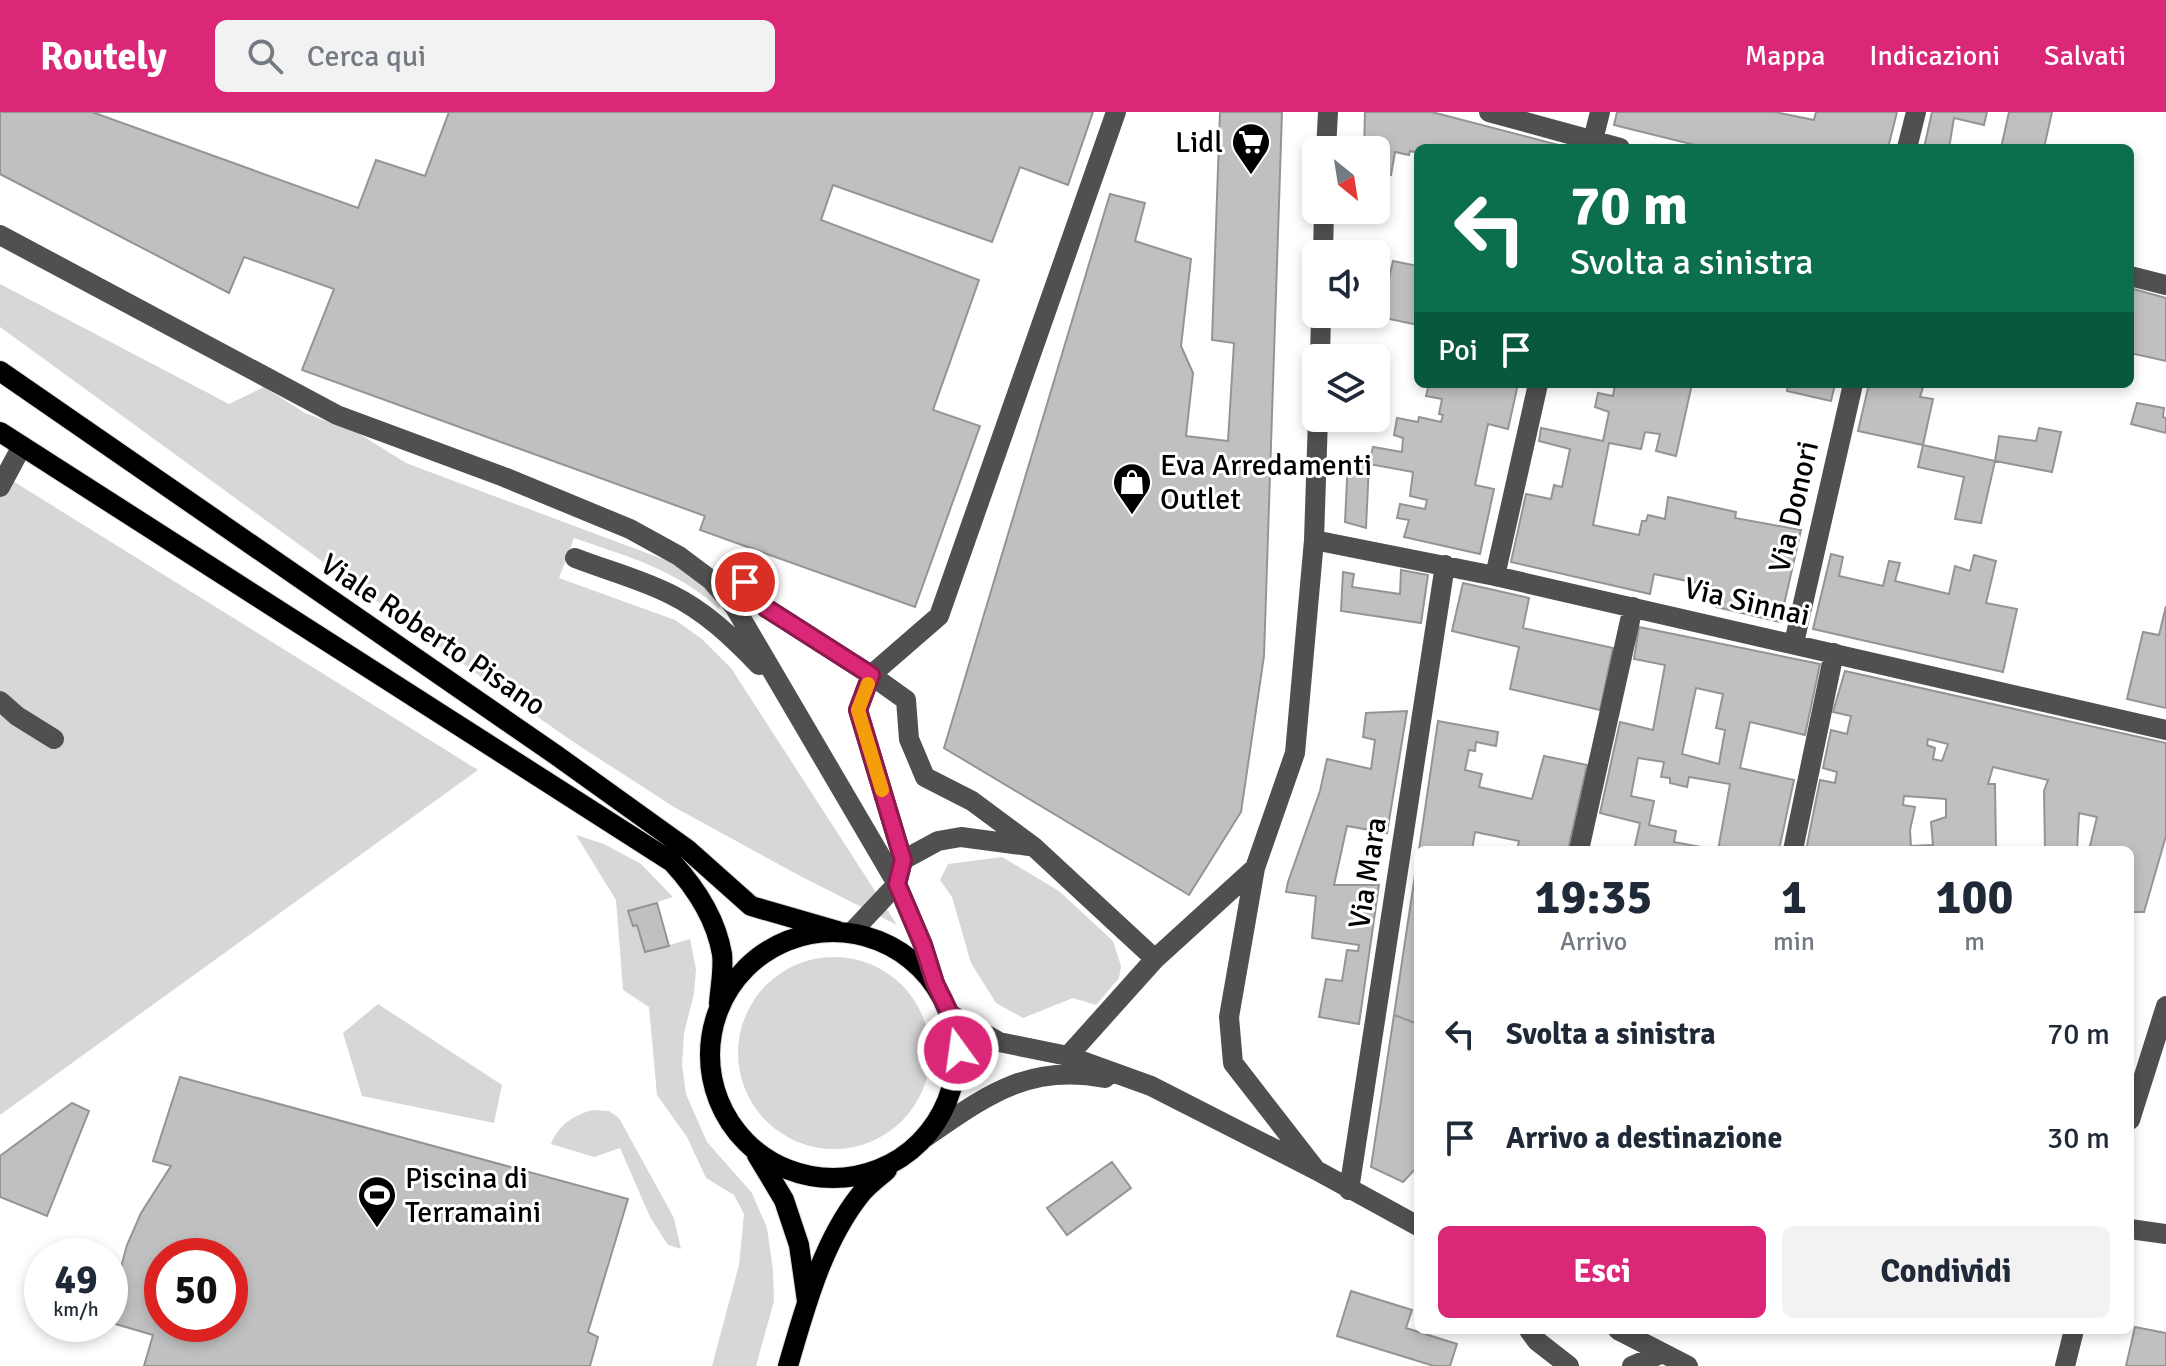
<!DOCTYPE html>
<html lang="it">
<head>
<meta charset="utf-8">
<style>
	body { margin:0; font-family:Signika,sans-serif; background:#f2f2f3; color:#1f2937; height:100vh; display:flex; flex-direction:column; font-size:30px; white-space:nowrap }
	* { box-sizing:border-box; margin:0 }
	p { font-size:26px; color:#747a83 }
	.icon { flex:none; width:44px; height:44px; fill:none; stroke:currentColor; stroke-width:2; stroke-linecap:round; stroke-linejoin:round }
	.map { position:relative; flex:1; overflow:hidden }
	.details { position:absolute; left:1414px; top:734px; width:720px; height:488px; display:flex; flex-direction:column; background:#fff; border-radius:12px; box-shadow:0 4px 12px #0003 }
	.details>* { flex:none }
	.hud { position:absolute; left:1414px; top:32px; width:720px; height:244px; border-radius:12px; box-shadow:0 4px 12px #0003; background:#0b6e4f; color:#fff; overflow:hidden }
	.needle { width:52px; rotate:150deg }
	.buttons { position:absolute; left:1302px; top:24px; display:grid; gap:16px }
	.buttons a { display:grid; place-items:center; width:88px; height:88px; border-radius:12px; background:#fff; box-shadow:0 4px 12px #0003; font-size:40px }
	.speed { position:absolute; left:24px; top:1126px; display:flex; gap:16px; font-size:40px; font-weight:700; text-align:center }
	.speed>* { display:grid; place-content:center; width:104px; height:104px; border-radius:50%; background:#fff; box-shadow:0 4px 12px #0003; line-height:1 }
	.speed small { font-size:20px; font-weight:400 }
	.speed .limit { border:12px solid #d22; background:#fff; color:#111 }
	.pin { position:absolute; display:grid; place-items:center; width:68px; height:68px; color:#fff; margin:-34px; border:4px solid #fff; border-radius:50%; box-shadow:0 2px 8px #0007 }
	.me { position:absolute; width:88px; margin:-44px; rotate:346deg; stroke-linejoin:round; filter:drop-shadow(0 0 6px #0008) }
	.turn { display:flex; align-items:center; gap:28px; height:168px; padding:0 24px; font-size:36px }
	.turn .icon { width:104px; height:104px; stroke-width:2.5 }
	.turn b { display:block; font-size:56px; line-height:68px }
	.then { display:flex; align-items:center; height:76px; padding:0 24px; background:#0003; gap:16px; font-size:30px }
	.eta { display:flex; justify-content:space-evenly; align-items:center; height:136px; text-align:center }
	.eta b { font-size:48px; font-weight:700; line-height:56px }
	.button { display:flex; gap:16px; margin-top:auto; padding:16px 24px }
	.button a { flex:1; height:92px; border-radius:12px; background:#db2777; color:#fff; font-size:32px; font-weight:700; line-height:92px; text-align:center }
	.button a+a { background:#f2f2f3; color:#1f2937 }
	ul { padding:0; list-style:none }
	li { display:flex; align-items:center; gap:24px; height:104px; padding:0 24px }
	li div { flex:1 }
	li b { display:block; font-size:30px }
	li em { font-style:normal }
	header { display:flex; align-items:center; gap:48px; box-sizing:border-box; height:112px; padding:0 40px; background:#db2777; color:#fff }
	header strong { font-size:38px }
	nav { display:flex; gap:44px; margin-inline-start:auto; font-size:28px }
	.search { width:560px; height:72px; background:#f2f2f3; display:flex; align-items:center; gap:20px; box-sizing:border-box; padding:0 28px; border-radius:12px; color:#747a83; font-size:30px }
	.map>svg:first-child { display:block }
	.green { fill:#d7d7d7 }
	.building { fill:#c0c0c0; stroke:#949494; stroke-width:2; fill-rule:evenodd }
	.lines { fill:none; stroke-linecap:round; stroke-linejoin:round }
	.major-casing { stroke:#dbdbdb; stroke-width:22 }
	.minor { stroke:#505050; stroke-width:20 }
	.major { stroke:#000; stroke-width:20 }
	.route-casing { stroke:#8e194d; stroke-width:20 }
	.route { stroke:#db2777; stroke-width:14 }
	.slow { stroke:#f59e0b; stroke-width:14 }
	.labels { text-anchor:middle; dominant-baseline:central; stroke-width:6; stroke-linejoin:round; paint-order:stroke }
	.poi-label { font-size:30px; fill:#000; stroke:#fff; text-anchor:start }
	.street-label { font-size:30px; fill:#000; stroke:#fff }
</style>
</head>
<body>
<header>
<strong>Routely</strong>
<div class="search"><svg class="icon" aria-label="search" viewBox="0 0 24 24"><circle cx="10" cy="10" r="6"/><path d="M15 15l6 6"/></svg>Cerca qui</div>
<nav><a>Mappa</a><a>Indicazioni</a><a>Salvati</a></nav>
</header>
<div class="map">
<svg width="2166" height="1254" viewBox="0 0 2166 1254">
	<rect width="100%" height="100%" fill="#fff"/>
	<path class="green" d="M0,172l229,120 35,-17 41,26 53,20 48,30 262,98 23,14 32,27 -4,7c-41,-39 -93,-53 -145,-71l-15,40 116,42 27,19 29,29 166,257 -95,-48 -128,-70 -99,-64 -69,-48 -506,-368z
		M0,361l478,297 -478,345z
		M576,723l28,9 37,20 32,33 -45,14 5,15 4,-1 8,27 45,-13 6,30 -2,25 -10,39 -2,32 4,29 21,48 45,51 15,35 6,42 1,31 -18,65h-44l27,-101 5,-51 -10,-19 -28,-17 -19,-41 -30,-42 -8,-88 -26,-17 -7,-90z
		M1002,745l57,34 54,50 8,25 -2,12 -23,27 -23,-7 -50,20 -27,-15 -25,-40 -19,-66 -12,-17 8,-16z
		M738 941a96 96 0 1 1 192 0a96 96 0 1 1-192 0Z
		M378,892l124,81 -8,38 -132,-27 -19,-63z
		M593,998l16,1 10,7 55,100 7,31 -13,-4 -18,-28 -30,-69 -26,9 -43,-13c7,-19 23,-29 42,-34z"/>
	<path class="building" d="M0,0h1093l-25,73 -48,-18 -28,75 -159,-57 -12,35 158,60 -46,130 47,16 -65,181 -215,-77 5,-14 -403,-146 32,-81 -90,-32 -15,36 -229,-119z
		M92,0h357l-24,64 -49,-16 -18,48z
		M1220,0h62l-18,544 -23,156 -52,83 -245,-147 166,-554 35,9 -10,38 56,18 -10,87 12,27 -7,63 42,5 6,-98 -22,-3z
		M1365,0h67l138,36h-152v5l-8,-2 -1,4 -14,-3 -4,23 -15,-3v-22h-12z
		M1617,0h158l39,8 2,-8h81l-9,36h-181l-93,-23z
		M1932,0h55l-3,13 -30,-7 -5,30h-25z
		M2009,0h43l-8,36h-43z
		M1393,149l25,5v59l-38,-8z
		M2130,176l36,10v63l-36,-8z
		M1429,272h89l-10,45 -20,-5 -13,61 19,4 -14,65 -76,-17 5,-17 -12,-2 3,-14 25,5 2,-9 -17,-4 3,-24 -44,-8 4,-17 29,5 1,-14 -9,-3 3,-17 21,4 1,-5 22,5 2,-7 -4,-1 3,-15 -16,-3z
		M1615,272h77l-16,72 -20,-5 4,-17 -15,-2 -4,17 -32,-6 -16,82 46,10 3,-14h4l2,-6 17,4 3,-22 68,15 -1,6 66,12 -21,92 -64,-15 4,-19 -66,-14 -4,20 -139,-32 15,-68 25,5 3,-14 8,2 8,-38 -31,-8 2,-13 62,13 6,-29 -14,-5 3,-14 15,3z
		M1788,272h47l-4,17 -44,-10z
		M1869,272h55l-4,13 13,2 -10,46 -65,-14z
		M2137,291l27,5 -1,9 3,1v15l-35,-9z
		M2039,316l22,4 -9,40 -57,-11 4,-25 37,5z
		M1923,333l72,16 -14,62 -26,-4 9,-42 -46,-10z
		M1348,347l21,5 -3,64 -21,-6z
		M1831,442l12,3 -4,19 44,10 6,-25 11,2 -5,18 54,13 6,-28 15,5 4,-16 22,6 -10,42 31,6 -14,63 -190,-43z
		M1401,458l27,5 -7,48 -80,-12 2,-39 11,2 -2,13 48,7z
		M1463,471l66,15 -6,30 90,20 -13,62 -90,-21 9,-42 -67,-16z
		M2166,494v102l-39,-9 16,-67 16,3z
		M1639,515l181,37 -15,71 -55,-13 -10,46 54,12 -15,70h-61l12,-66 -41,-7 -2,10 -17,-4v-5l-9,-1 3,-15 -26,-4 -7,38 23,5 -5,24 27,6 -2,11 43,8h-83l6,-27 -40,-10 20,-91 33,8 12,-65 -31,-6zM1696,576l27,6 -7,34 9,2 -6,34 -37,-10z
		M1845,559l321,72v93l-22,76h-14v-62h-41l8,-33 -18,-4 -2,37h-32l-1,-59 4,-11 -55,-13 -5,17h7l1,66h-190l14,-70 15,3 2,-11 -14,-4 8,-38 16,4 4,-18 -18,-4zM1928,627l20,5 -6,17 -9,-2 2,-11 -8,-3zM1904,684l42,3v18l-15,5 2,23 -22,1 -1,-16 5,-23 -12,-2z
		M1407,599l-20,122 -40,-7 -13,59h45l-20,139 -40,-7 7,-38 16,2 5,-31 11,1 1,-6 -47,-7 4,-42 -30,-4 2,-10 32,-91 7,-32 44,10 4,-29 -12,-3 3,-24z
		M1438,609l60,11 -2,14 -20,-4 -1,9 -6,-1 -4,20 17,4 -3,13 53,12 12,-43 43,9 -19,85h-51l2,-9 -44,-9 -3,18h-53z
		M1418,743v169l-24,-9z
		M657,791l12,43 -24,6 -8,-27 -4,1 -5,-15z
		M1394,903l24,9v142l-15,16 -32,-15z
		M180,965l448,122 -40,133 10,5 -8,29h-446l9,-31 -41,-12 6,-45 9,-33 14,-32 30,-47 -18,-5zM162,1144h68v68h-68z
		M72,991l17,8 -42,105 -47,-19v-41z
		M1112,1050l19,26 -64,47 -20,-27z
		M1351,1179l61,19 -6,18 51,16 -7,22h-16l-97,-30z
		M2135,1215l31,6v33h-40z"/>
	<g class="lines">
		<defs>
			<path id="major" d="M0,259l556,384 131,94 64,57 87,25
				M0,320l672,430c24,26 44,57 50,92 2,16 -2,34 -3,50
				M710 943a123 123 0 1 1 246 0a123 123 0 1 1-246 0Z
				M757,1043l27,45 15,45 8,56
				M788,1254c17,-58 34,-123 72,-171 7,-9 18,-17 27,-25"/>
		</defs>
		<use href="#major" class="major-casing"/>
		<path class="minor" d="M1116,0l-177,504 -68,59 35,25 3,39 16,38 47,24 62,46 121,112
			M1489,0l131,36
			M1591,36l9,-36
			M1907,36l9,-36
			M1326,38l2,-38
			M0,123l337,180 167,62 126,52 49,27 32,24 23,26 163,278 26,61 12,38
			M1323,142l1,-44
			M2130,164l36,9
			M1320,246l1,-44
			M0,375l22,-41
			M1314,428l181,36 671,154
			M575,446c31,12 65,21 95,36 35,17 62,43 89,71
			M1495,464l43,-192
			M745,470l21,26 105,67 -13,35 45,150 -6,24 -46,49
			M1794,531l59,-259
			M0,589l17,15 37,23
			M1579,738l54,-243
			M1793,738l41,-197
			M903,748l35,-19 23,-4 68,9
			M950,902l49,28 69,14 83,30 165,84 102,56
			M1068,944l87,-97 100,-91
			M2130,1008l36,-114
			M926,1025c60,-41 102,-74 179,-59
			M1316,1058l-83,-107 -4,-46 26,-149 40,-115 19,-213 4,-122
			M1349,1078l96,-625
			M2130,1117l36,5
			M1529,1218l8,11 32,25
			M1618,1218l70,36
			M1632,1254l31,-13
			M2065,1254l9,-36"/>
		<use href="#major" class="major"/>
	</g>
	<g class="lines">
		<defs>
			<path id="route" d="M745,470l21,26 105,67 -13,35 45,150 -6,24 26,61 12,38 15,31 8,36"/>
		</defs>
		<use href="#route" class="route-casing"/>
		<use href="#route" class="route"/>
		<path class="slow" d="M868,572l-10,26 24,80"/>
	</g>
	<defs>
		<symbol id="supermarket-pin" viewBox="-11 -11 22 30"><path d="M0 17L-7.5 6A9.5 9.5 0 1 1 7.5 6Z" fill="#000" stroke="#fff"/><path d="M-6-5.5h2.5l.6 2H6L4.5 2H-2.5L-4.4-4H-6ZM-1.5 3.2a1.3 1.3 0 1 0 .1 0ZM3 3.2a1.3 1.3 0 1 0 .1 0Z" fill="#fff"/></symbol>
		<symbol id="shop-pin" viewBox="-11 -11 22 30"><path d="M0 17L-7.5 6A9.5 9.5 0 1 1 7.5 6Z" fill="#000" stroke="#fff"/><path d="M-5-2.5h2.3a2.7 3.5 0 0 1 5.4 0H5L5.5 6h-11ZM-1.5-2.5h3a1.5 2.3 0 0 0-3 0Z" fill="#fff"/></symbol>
		<symbol id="stadium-pin" viewBox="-11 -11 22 30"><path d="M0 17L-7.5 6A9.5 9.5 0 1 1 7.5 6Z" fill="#000" stroke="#fff"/><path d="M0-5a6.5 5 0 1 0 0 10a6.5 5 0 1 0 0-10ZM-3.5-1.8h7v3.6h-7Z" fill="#fff"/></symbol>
	</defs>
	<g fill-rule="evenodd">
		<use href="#supermarket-pin" x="1229" y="8" width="44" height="60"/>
		<use href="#shop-pin" x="1110" y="348" width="44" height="60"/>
		<use href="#stadium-pin" x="355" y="1061" width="44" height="60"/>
	</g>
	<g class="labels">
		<g class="poi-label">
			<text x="1223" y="30" text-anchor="end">Lidl</text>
			<text x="1160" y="353">Eva Arredamenti<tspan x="1160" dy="34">Outlet</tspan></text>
			<text x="405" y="1066">Piscina di<tspan x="405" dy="34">Terramaini</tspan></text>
		</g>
		<g class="street-label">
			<text transform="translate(1794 395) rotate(-77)">Via Donori</text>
			<text transform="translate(1747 490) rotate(13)">Via Sinnai</text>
			<text transform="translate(433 523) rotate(34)">Viale Roberto Pisano</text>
			<text transform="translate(1368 761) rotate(-81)">Via Mara</text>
		</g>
	</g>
</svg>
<div class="buttons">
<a><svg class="needle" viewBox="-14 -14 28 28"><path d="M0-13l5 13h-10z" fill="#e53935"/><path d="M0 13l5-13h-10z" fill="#747a83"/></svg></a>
<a><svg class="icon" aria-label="sound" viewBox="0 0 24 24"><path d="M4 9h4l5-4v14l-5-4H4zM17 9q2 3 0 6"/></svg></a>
<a><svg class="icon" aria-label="layers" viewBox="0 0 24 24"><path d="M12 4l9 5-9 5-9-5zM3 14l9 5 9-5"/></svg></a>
</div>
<div class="speed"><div>49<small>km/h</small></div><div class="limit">50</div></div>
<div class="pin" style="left:745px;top:470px;background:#d93025"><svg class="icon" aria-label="arrive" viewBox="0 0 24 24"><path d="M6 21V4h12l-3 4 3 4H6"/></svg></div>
<svg class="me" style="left:958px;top:938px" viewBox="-20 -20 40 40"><circle r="17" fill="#db2777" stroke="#fff" stroke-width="3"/><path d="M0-11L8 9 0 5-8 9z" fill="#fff"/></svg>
<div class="hud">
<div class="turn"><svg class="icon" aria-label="left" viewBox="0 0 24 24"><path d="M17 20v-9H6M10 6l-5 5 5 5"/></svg><div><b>70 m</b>Svolta a sinistra</div></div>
<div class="then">Poi<svg class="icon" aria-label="arrive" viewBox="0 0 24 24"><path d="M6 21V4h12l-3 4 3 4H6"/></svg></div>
</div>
<section class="details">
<div class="eta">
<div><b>19:35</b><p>Arrivo</p></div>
<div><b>1</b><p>min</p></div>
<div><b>100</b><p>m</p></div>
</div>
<ul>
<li><svg class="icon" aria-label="left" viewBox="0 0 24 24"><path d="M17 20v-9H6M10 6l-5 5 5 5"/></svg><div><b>Svolta a sinistra</b></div><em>70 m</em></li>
<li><svg class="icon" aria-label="arrive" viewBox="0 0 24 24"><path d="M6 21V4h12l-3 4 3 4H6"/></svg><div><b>Arrivo a destinazione</b></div><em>30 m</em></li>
</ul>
<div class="button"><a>Esci</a><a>Condividi</a></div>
</section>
</div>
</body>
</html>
